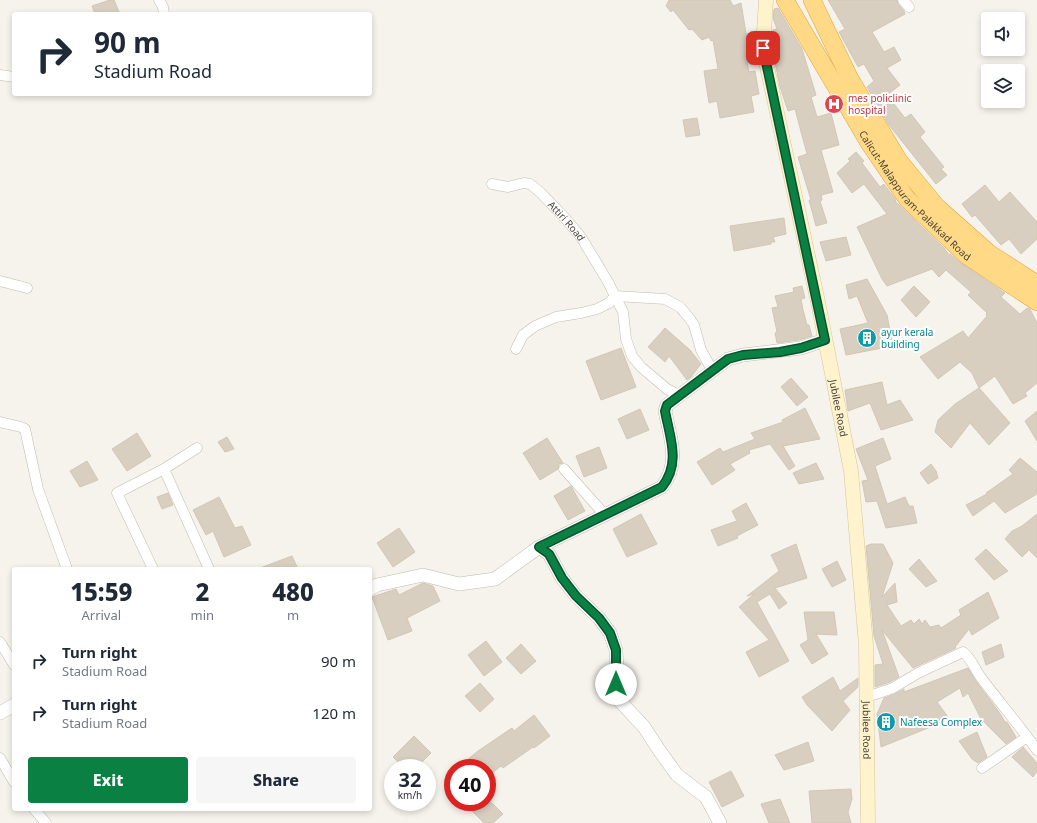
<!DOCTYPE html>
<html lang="en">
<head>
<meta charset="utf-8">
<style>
	body { margin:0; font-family:"Noto Sans",sans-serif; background:#f6f6f7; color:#1f2937; height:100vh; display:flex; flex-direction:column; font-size:15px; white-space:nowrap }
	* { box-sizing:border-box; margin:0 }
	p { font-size:13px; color:#747a83 }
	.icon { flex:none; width:22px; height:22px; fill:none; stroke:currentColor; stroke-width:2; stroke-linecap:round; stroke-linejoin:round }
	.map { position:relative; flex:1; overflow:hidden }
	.panel { position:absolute; left:12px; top:567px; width:360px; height:244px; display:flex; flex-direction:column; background:#fff; border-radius:4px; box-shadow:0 2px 6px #0003 }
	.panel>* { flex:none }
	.banner { position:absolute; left:12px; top:12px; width:360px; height:84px; border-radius:4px; box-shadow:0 2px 6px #0003; background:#fff; color:#1f2937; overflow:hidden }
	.controls { position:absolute; left:981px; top:12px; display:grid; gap:8px }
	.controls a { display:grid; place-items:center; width:44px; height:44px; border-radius:4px; background:#fff; box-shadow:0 2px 6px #0003; font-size:20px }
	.speed { position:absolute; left:384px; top:759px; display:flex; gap:8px; font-size:20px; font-weight:700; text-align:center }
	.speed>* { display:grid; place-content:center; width:52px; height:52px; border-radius:50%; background:#fff; box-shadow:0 2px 6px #0003; line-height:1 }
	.speed small { font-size:10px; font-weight:400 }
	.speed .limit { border:6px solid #d22; background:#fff; color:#111 }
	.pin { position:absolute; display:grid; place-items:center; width:34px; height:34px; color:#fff; margin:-17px; border-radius:8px; box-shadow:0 2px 6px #0006 }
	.me { position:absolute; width:44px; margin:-22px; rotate:0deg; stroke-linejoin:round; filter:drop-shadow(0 0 3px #0008) }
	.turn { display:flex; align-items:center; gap:14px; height:84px; padding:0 16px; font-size:18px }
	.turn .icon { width:52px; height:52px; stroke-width:2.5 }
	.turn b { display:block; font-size:28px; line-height:34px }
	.eta { display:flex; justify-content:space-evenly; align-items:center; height:68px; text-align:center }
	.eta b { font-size:24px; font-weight:800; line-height:28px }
	.button { display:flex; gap:8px; margin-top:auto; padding:8px 16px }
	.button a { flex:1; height:46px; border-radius:4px; background:#0b8043; color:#fff; font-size:16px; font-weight:800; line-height:46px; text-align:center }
	.button a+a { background:#f6f6f7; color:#1f2937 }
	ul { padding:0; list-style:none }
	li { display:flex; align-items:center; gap:12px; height:52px; padding:0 16px }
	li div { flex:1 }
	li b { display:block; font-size:15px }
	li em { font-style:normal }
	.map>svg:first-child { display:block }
	.building { fill:#d8cfc1; stroke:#d3c7b4 }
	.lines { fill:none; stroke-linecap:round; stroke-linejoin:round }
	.minor-casing { stroke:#c2bbae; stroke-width:11 }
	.tertiary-casing { stroke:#c2bbae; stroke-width:14 }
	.secondary-casing { stroke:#d6c79b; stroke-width:15 }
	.trunk-casing { stroke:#e0a43c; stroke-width:18 }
	.minor { stroke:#fff; stroke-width:10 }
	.tertiary { stroke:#fff; stroke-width:13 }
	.secondary { stroke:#fff3cd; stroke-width:14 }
	.trunk { stroke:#ffd985; stroke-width:17 }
	.route-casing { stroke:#07532c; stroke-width:10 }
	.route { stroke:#0b8043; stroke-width:7 }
	.labels { text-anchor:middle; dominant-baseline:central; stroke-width:4; stroke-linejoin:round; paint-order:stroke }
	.health-label { font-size:10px; fill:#be3a42; stroke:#fff; text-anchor:start }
	.street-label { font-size:10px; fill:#4b4439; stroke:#fff }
	.culture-label { font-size:10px; fill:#0d838f; stroke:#fff; text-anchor:start }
</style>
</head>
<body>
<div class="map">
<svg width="1037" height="823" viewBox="0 0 1037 823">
	<rect width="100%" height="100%" fill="#f6f3ec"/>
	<path class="building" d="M110,0h4l6,14h-25l-3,-8z
		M669,0h61l3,6 8,-3 8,48 -4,1 4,20 6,-1 4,23 -8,2 3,16 -34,6 -3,-17 -8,2 -5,-32 14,-2 -5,-29 -2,1 -2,-4 -7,3 -10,-11 -3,1 -16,-20 -2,2 -5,-6z
		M828,0h69l1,4 6,7 1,3 -33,18 12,20 10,-5 7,13 -14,8 13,17 -13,10 18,23 6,-4 14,18 -5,5 24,30 -3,2 6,6 -11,9 -47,-59 -22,-38 7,-6 -10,-17 -6,3 -19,-35 6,-3z
		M778,8l24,41 14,46 -5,2 6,20 14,-4 8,32 -18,5 12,42 -12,3 1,5 -2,1 7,22 -11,3 -7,-26h2l-13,-43 9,-3 -12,-45 -7,2 -8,-24 -6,-30 1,-1 -2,-7 5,-1 -5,-18 4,-1 -4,-11 1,-9z
		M697,118l3,17 -14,2 -3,-17z
		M856,152l8,9 -2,2 18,24 4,-3 12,16 -1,1 49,47 5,7 1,-1 12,10 43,29 -4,4 19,17 7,-6 3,1 7,14v60l-12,10 2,3 -14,8 -18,-28 -16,12 -7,-15 -12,-11 -22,17 -18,-22 43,-26 5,7 19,-22 -1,-1 1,-2 -19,-18 3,-3 -25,-22 -7,7 -7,-8 -45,17 -5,-7 -25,-52 30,-13 -23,-30 -12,9 -15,-20 13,-12 -2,-2z
		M985,185l14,17 11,-10 27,30v17l-16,15 -12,-15 -8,6 -26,-30 -3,2 -10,-13z
		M784,218l2,16 -13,3 2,5h-4v2l-37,7 -4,-25z
		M846,237l5,18 -25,6 -6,-19z
		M867,279l20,36 6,31 -47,9 -6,-26 28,-6 -11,-27 -8,3 -3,-14z
		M802,286l3,12 -4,1 2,11 4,15h2l3,11 -13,4 -22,3 -2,-10 2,-1 -5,-24 6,-1 -3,-11 19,-4 -1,-4z
		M914,286l16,16 -14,15 -15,-17z
		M665,328l25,22 11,14 -10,13 -4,3 -18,-24 -4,6 -17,-15z
		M621,348l15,39 -35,13 -15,-39z
		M791,378l17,19 -11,9 -16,-19z
		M882,382l5,23 13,-5 13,20 -32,10 -11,-27 -22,8 -3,-21z
		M979,388l31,35 -21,22 -19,-22 -19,25 -16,-16 3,-12 17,-16z
		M805,408l15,31 -37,7 12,20 -6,4 -19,-26 -21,6 1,3 -20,11 5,6 -23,15 -15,-23 23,-14 3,4 32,-13 -4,-6 32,-11 -1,-2z
		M640,409l9,21 -22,9 -9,-20z
		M1037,411v30l-12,-20z
		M137,433l14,23 -24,15 -15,-22z
		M227,437l7,12 -9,3 -7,-10z
		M547,438l16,25 -4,1 -1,5 -18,11 -17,-27z
		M883,438l8,21 -16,7 12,38 18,-7 4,9h4l4,17 -31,5 -9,-27 -11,1 -4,-21 6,-1 -12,-31z
		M599,447l8,21 -23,9 -8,-21z
		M1020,458l17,14v22l-32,19 -11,-12 -21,15 -7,-11 21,-11 -1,-1 27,-19 -4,-4z
		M87,461l11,19 -18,7 -10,-16z
		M816,463l8,16 -25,5 -6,-11z
		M931,464l5,7 2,7 -10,6 -8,-11z
		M571,486l14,25 -17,9 -14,-24z
		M168,493l5,12 -11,4 -5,-12z
		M219,497l16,31 7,-2 9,19 -27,12 -11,-26 -7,4 -13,-25z
		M746,503l12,22 -21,11 1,2 -20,8 -7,-16 26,-9 -5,-10z
		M641,514l16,30 -30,13 -14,-28z
		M1037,514v44l-8,-8 -7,7 -17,-18 7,-8 10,-5z
		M399,528l16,24 -22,15 -16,-24z
		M796,544l11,34 -32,10 12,15 -8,6 -9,-15 -13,8 32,59 -30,16 -13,-25 23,-12 -30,-33 15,-13 -7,2 32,-25 -8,-16z
		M871,544h12l10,19 -11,34 13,-14 2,19 -10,3 14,21 10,-6 3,4 5,-5 3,5 3,-4 5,7 9,-2 2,3 20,-13 -2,-5 29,-18 11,26 -27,17 -3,-6 -14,18 1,1 -43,20 -31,-38 17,47 -9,5 -15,5v-22l8,-1 -9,-28 -8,-90z
		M986,549l22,22 -14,9 -19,-21z
		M292,556l6,13h-38v-1z
		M919,559l18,22 -11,6 -17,-18z
		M837,561l9,19 -14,7 -10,-18z
		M423,583l10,3 7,15 -33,17 5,13 -24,9 -16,-43 24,-8 3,6z
		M804,612h30l3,23 -21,-1 12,20 -16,10 -12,-19 8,-5z
		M486,641l16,21 -18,14 -16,-21z
		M521,644l15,17 -15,13 -15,-16z
		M1001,644l3,13 -18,8 -4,-13z
		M968,668l9,15 22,29 6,10h2l9,15 -10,7 -25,-25 -13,-26 -5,4 -3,-9 -23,14 11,15 -15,9 -52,21 -4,-33 7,-16 11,-4 9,-5v3z
		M833,677l7,14 18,-13v9l-15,14 7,9 -18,21 -25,-26 -5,-8z
		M480,683l14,16 -14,13 -15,-16z
		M534,715l16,21 -16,12 -1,-1 -30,21 -2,-2 -14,11v-9h-30l21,-17 34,-23 2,3z
		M977,732l10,25 -9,6 -6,-4 -13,-18z
		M414,736l17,17 -15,15h-12l-11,-11z
		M808,742l6,19 -30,9 -9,-15z
		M1023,747l14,16v8l-4,6 -21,-20z
		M731,771l13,25 -22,11 -13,-25z
		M851,789l1,10 -4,13 3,11h-39l-3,-32z
		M780,799l10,24h-21l-8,-19z
		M481,802h10l12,12 -10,9h-9l-12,-12z"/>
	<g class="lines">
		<defs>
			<g id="minor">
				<path d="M159,0l4,7 1,7"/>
				<path d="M903,0l6,7"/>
				<path d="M0,75l14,2"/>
				<path id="s1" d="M492,184l16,3 16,-4 6,1 10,8 24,25 17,20 27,45 15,30 3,27 6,17 9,11 26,22 12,6"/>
				<path d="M0,281l27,7"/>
				<path d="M516,349l7,-14 12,-9 21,-9 25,-4 16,-4 12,-6 6,-7 50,3 15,8 10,12 4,6 7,25 11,20"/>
				<path d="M0,422l21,5 4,2 13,60 29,80"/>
				<path d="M164,469l45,100"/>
				<path d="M564,469l41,46"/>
				<path d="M153,569l-36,-76 47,-24 33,-21"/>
				<path d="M0,642l14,23"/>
				<path d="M867,697l26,-9 25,-15 45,-21c9,7 12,18 19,27 18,24 38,47 55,71"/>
				<path d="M0,758l14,24"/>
				<path d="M982,768l45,-31"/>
				<path d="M34,809l12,14"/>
			</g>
			<path id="tertiary" d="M539,547l10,7 13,24 14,18 23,22 11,15 6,17 1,19 -1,21 3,10 25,27 15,23 18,25 29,22 14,26
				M370,589l7,-4 46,-10 36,9 36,-5 44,-32 123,-60c19,-24 8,-50 3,-76l2,-6 61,-46 15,-4 58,-7 24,-8
				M0,713l14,-8"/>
			<g id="secondary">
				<path id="s2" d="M766,0l-3,48 55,254 33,169 15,174 2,178"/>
			</g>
			<g id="trunk">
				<path id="s3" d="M785,0l84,143 38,56 60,57 70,46"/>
				<path d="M812,0l37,77 50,84 37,45 53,47 48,31"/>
			</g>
		</defs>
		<use href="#minor" class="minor-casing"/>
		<use href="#tertiary" class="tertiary-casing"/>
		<use href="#secondary" class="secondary-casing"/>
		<use href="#trunk" class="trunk-casing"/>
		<use href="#minor" class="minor"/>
		<use href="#tertiary" class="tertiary"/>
		<use href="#secondary" class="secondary"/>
		<use href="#trunk" class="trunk"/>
	</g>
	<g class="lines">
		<defs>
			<path id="route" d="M616,684v-34l-6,-17 -11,-15 -23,-22 -14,-18 -13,-24 -10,-7 123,-60c19,-24 8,-49 3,-76l2,-6 61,-46 15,-4 37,-3 21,-4 24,-8 -62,-292"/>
		</defs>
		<use href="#route" class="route-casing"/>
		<use href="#route" class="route"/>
	</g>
	<defs>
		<symbol id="hospital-disc" viewBox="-11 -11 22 22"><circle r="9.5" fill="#e0444e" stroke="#fff"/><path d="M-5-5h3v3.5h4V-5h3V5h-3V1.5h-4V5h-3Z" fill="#fff"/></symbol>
		<symbol id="building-disc" viewBox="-11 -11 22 22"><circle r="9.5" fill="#0f9aa8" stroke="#fff"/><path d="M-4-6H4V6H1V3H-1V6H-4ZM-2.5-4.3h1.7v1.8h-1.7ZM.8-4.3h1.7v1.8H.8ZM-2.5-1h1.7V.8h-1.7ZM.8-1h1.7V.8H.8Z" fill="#fff"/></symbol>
	</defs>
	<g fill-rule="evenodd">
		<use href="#hospital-disc" x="823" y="93" width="22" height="22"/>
		<use href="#building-disc" x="856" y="327" width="22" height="22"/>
		<use href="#building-disc" x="875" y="711" width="22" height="22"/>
	</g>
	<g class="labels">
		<g class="health-label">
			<text x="848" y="98">mes policlinic<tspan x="848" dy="12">hospital</tspan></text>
		</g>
		<g class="street-label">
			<text stroke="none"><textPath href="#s3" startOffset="236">Calicut-Malappuram-Palakkad Road</textPath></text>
			<text stroke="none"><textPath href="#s1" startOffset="91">Attiri Road</textPath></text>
			<text stroke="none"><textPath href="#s2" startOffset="416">Jubilee Road</textPath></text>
			<text stroke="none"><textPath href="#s2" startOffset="740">Jubilee Road</textPath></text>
		</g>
		<g class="culture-label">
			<text x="881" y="332">ayur kerala<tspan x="881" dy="12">building</tspan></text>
			<text x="900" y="722">Nafeesa Complex</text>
		</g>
	</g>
</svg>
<div class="controls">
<a><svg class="icon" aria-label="sound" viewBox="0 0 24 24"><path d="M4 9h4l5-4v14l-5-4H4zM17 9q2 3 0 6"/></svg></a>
<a><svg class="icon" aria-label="layers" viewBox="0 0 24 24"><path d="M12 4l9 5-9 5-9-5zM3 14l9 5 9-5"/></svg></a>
</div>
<div class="speed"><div>32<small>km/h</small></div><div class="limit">40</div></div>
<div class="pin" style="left:763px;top:48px;background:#d93025"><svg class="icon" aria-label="arrive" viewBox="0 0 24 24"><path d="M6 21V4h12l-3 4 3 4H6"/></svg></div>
<svg class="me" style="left:616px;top:684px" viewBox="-20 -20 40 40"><circle r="19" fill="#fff"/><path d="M0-13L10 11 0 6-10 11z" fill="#0b8043"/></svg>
<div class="banner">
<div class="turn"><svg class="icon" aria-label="right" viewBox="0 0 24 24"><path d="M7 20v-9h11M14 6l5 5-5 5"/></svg><div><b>90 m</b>Stadium Road</div></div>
</div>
<section class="panel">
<div class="eta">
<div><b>15:59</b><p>Arrival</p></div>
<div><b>2</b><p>min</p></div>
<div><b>480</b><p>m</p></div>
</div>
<ul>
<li><svg class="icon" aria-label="right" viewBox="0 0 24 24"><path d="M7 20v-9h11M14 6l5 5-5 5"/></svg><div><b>Turn right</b><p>Stadium Road</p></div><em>90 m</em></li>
<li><svg class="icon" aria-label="right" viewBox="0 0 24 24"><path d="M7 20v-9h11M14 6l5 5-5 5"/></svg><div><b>Turn right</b><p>Stadium Road</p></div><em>120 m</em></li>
</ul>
<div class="button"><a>Exit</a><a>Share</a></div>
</section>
</div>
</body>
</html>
